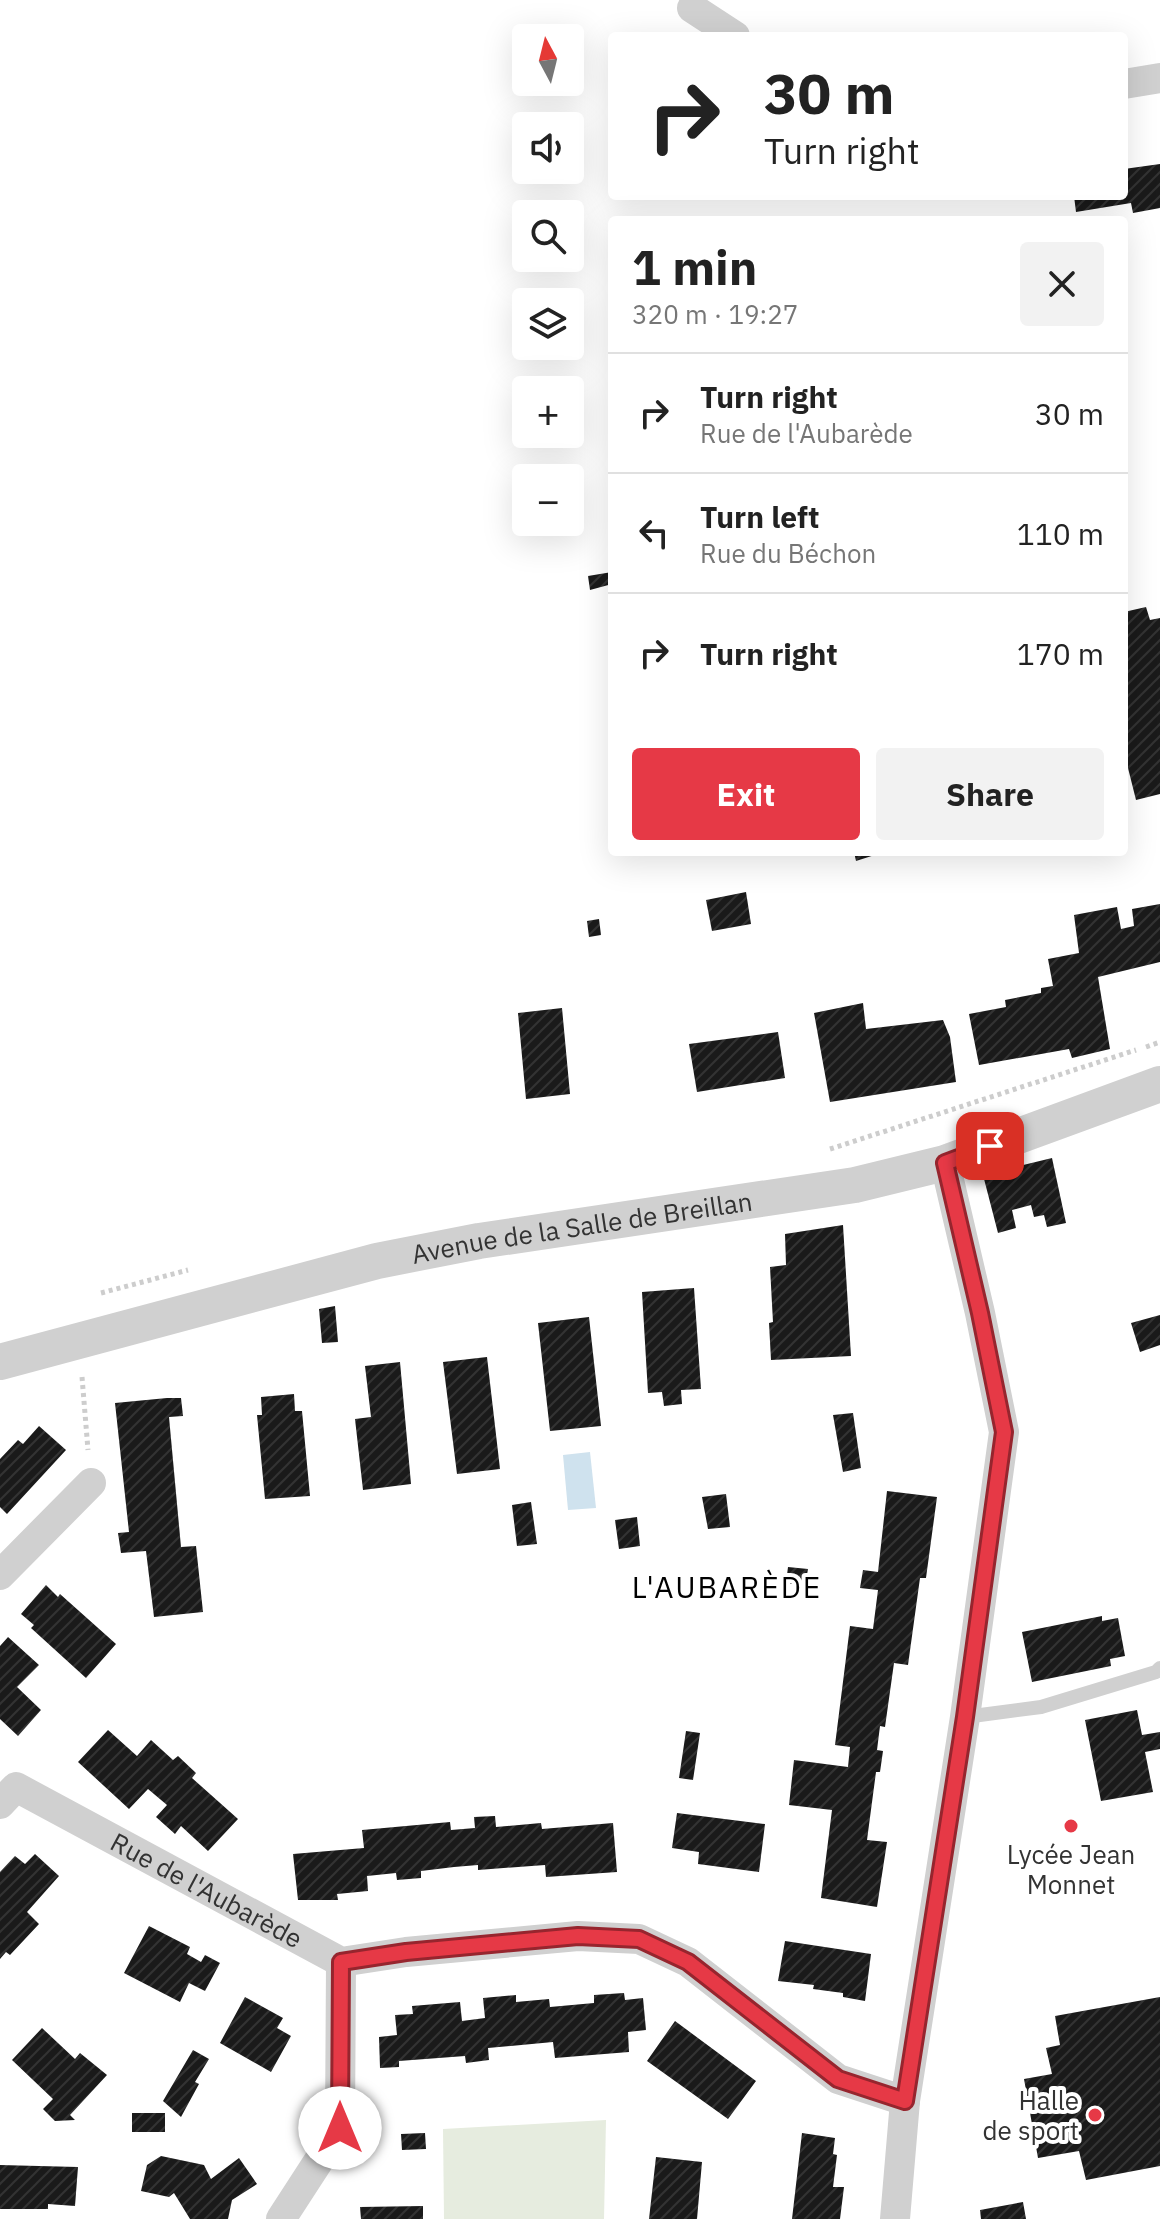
<!DOCTYPE html>
<html lang="en">
<head>
<meta charset="utf-8">
<style>
	body { margin:0; font-family:"IBM Plex Sans",sans-serif; background:#f2f2f2; color:#222; height:100vh; display:flex; flex-direction:column; font-size:30px; white-space:nowrap }
	* { box-sizing:border-box; margin:0 }
	p { font-size:26px; color:#767676 }
	.icon { flex:none; width:44px; height:44px; fill:none; stroke:currentColor; stroke-width:2; stroke-linecap:round; stroke-linejoin:round }
	.map { position:relative; flex:1; overflow:hidden }
	.side { position:absolute; left:608px; top:216px; width:520px; height:640px; display:flex; flex-direction:column; background:#fff; border-radius:8px; box-shadow:0 8px 32px #0002 }
	.side>* { flex:none }
	.top-card { position:absolute; left:608px; top:32px; width:520px; height:168px; border-radius:8px; box-shadow:0 8px 32px #0002; background:#fff; color:#222; overflow:hidden }
	.needle { width:52px; rotate:353deg }
	.fabs { position:absolute; left:512px; top:24px; display:grid; gap:16px }
	.fabs a { display:grid; place-items:center; width:72px; height:72px; border-radius:8px; background:#fff; box-shadow:0 8px 32px #0002; font-size:40px }
	.pin { position:absolute; display:grid; place-items:center; width:68px; height:68px; color:#fff; margin:-34px; border-radius:16px; box-shadow:0 4px 12px #0006 }
	.me { position:absolute; width:88px; margin:-44px; rotate:0deg; stroke-linejoin:round; filter:drop-shadow(0 0 6px #0008) }
	.turn { display:flex; align-items:center; gap:28px; height:168px; padding:0 24px; font-size:36px }
	.turn .icon { width:104px; height:104px; stroke-width:2.5 }
	.turn b { display:block; font-size:56px; line-height:68px }
	.round { display:grid; place-items:center; flex:none; width:84px; height:84px; border-radius:8px; background:#f2f2f2 }
	.head { display:flex; align-items:center; justify-content:space-between; height:136px; padding:0 24px }
	h1 { font-size:48px; font-weight:700; line-height:60px }
	.action { display:flex; gap:16px; margin-top:auto; padding:16px 24px }
	.action a { flex:1; height:92px; border-radius:8px; background:#e63946; color:#fff; font-size:32px; font-weight:700; line-height:92px; text-align:center }
	.action a+a { background:#f2f2f2; color:#222 }
	ul { padding:0; list-style:none }
	li { display:flex; align-items:center; gap:24px; height:120px; padding:0 24px; border-top:2px solid #e0e0e0 }
	li div { flex:1 }
	li b { display:block; font-size:30px }
	li em { font-style:normal }
	.map>svg:first-child { display:block }
	.garden { fill:#e6ecdf }
	.water { fill:#cfe2ee }
	.building { fill:url(#building-hatch) }
	.lines { fill:none; stroke-linecap:round; stroke-linejoin:round }
	.path { stroke:#cdcdcd; stroke-width:5; stroke-dasharray:4 4; stroke-linecap:butt }
	.service { stroke:#d0d0d0; stroke-width:14 }
	.minor { stroke:#d0d0d0; stroke-width:30 }
	.tertiary { stroke:#d0d0d0; stroke-width:36 }
	.route-casing { stroke:#96252e; stroke-width:20 }
	.route { stroke:#e63946; stroke-width:14 }
	.poi-dot { fill:#e63946; stroke:#fff; stroke-width:3 }
	.labels { text-anchor:middle; dominant-baseline:central; stroke-width:8; stroke-linejoin:round; paint-order:stroke }
	.street-label { font-size:26px; fill:#333; stroke:#fff }
	.poi-label { font-size:26px; fill:#333; stroke:#fff }
	.quarter-label { font-size:30px; letter-spacing:2px; fill:#000; stroke:#fff }
</style>
</head>
<body>
<div class="map">
<svg width="1160" height="2219" viewBox="0 0 1160 2219">
	<defs>
		<pattern id="building-hatch" width="6" height="6" patternUnits="userSpaceOnUse" patternTransform="scale(2)"><rect width="6" height="6" fill="#1a1a1a"/><path d="M-1 1l2-2M0 6l6-6M5 7l2-2" fill="none" stroke="#333"/></pattern>
	</defs>
	<rect width="100%" height="100%" fill="#fff"/>
	<path class="garden" d="M606,2120l-2,99h-160l-1,-90z"/>
	<path class="water" d="M590,1452l6,56 -28,2 -5,-55z"/>
	<path class="building" d="M1160,164v44l-27,5 -2,-10 -55,9 -2,-16h50v-27z
		M612,572v12l-22,6 -2,-14z
		M1146,607l4,13 10,-2v176l-24,6 -12,-48v-140z
		M854,852h27v1l-25,8z
		M746,892l5,32 -39,7 -6,-31z
		M1160,904v58l-62,15 12,72 -38,9 -3,-9 -90,16 -10,-51 37,-7 -1,-7 36,-7v-5l12,-2 -5,-27 31,-6 -5,-38 43,-8 4,22 13,-3 -2,-17z
		M599,919l2,16 -12,2 -2,-16z
		M863,1003l3,26 77,-9 7,17 6,45 -126,20 -16,-89z
		M562,1008l8,86 -44,5 -8,-86z
		M778,1032l7,46 -88,14 -8,-48z
		M1052,1158l14,65 -19,4 -3,-12 -10,2 -3,-12 -19,5 4,18 -18,5 -15,-58z
		M843,1225l8,131 -80,4 -2,-37 4,-1 -3,-55 16,-2 -1,-31z
		M694,1288l7,101 -20,1 1,14 -18,2 -2,-14 -14,1 -6,-101z
		M335,1306l3,36 -16,1 -3,-34z
		M1160,1315v30l-20,7 -9,-29z
		M589,1317l12,109 -51,5 -12,-108z
		M487,1357l13,112 -43,5 -14,-112z
		M400,1362l11,122 -48,6 -8,-71 16,-2 -6,-51z
		M294,1394l1,17h7l8,85 -45,3 -8,-84h5l-1,-18z
		M167,1398h14l2,18 -14,1 12,130 15,-1 7,66 -49,5 -8,-66 -25,2 -3,-20 11,-1 -14,-129z
		M853,1413l8,55 -18,4 -10,-57z
		M39,1426l27,24 -59,64 -7,-7v-48l18,-19 5,4z
		M887,1491l50,6 -11,81h-6l-12,87 -14,-2 -9,64 -5,-1 -3,24 6,1 -3,21h-4l-9,68 20,2 -10,65 -56,-9 11,-88 -43,-5 5,-45 54,7 2,-20 -15,-2 11,-87 4,-32 23,3 5,-39 -18,-2 3,-18 15,2z
		M726,1494l4,33 -22,2 -6,-32z
		M531,1502l6,42 -20,2 -5,-41z
		M637,1517l3,29 -21,3 -4,-29z
		M788,1567l20,2 -3,17 -19,-3z
		M46,1585l12,12 2,-3 56,50 -30,34 -55,-50 3,-3 -13,-11z
		M1102,1616v5l16,-3 7,38 -15,3 1,7 -79,16 -10,-50z
		M8,1637l31,28 -22,22 24,23 -23,26 -18,-17v-73z
		M1137,1710l5,25 18,-3v17l-15,3 8,40 -52,9 -16,-81z
		M108,1730l29,26 14,-16 22,20 5,-4 18,17 -4,5 46,41 -30,32 -27,-25 -6,8 -19,-17 11,-12 -19,-16 -19,20 -51,-47z
		M686,1731l14,2 -7,47 -14,-2z
		M677,1813l88,11 -6,48 -61,-8 1,-12 -27,-4z
		M495,1816l1,11 45,-4 1,6 71,-6 4,49 -71,5 -1,-12 -67,5v-5l-24,2 -33,4v7l-24,2 -1,-7 -29,3 1,15 -31,3 1,6h-40l-5,-46 71,-6 -2,-18 88,-8 1,8 24,-2 -1,-11z
		M35,1854l24,22 -32,36 12,12 -29,31 -4,-3 -6,7v-87l15,-16 10,8z
		M149,1926l41,21 -3,7 14,8 4,-7 15,8 -15,28 -16,-8 -9,19 -56,-29z
		M785,1941l86,13 -6,47 -22,-4v-4l-30,-4 1,-4 -36,-4z
		M624,1993l1,7 18,-2 3,32 -18,2 1,20 -74,6 -2,-16 -65,6 1,12 -23,3 -1,-7 -66,5v6l-19,1 -1,-31 18,-2 -2,-20 18,-1 -1,-8 48,-4 2,19 23,-3 -2,-20 33,-3v7l33,-3 1,8 44,-4v-8z
		M245,1997l38,21 -6,10 14,8 -20,36 -51,-29z
		M1160,1997v169l-74,14 -7,-29 -41,7 -14,-79 28,-5 -6,-26 14,-3 -5,-29z
		M675,2021l81,60 -28,38 -81,-58z
		M42,2028l33,31 5,-6 27,22 -37,40 5,5 -20,1 -12,-12 10,-10 -41,-39z
		M193,2050l16,9 -14,23 4,2 -18,33 -18,-16z
		M132,2113h33v19h-33z
		M425,2133l1,16 -24,1 -1,-16z
		M802,2133l33,5 -2,16 4,1 -4,32h11l-4,32h-48z
		M161,2156l43,9 7,14 28,-21 18,26 -25,16 -4,19h-38l-16,-26 -5,4 -28,-6 6,-26z
		M656,2157l46,5 -5,57h-48z
		M0,2165l78,2 -3,39 -27,-2v5h-48z
		M1023,2202l3,17h-45l-1,-9z
		M423,2206v13h-62l-1,-12z"/>
	<g class="lines">
		<path class="path" d="M1146,1047l14,-5
			M830,1149l306,-99
			M101,1293l87,-23
			M82,1377l6,73"/>
		<path class="service" d="M965,1717l76,-10 115,-35 4,-4"/>
		<g class="minor">
			<path d="M692,8l43,28"/>
			<path d="M1124,84l36,-6"/>
			<path d="M0,1575l91,-92"/>
			<path id="s1" d="M0,1804l16,-17 325,175 65,-10 172,-16 61,3 49,23 150,117 67,22"/>
			<path d="M281,2219l59,-91 1,-166"/>
			<path d="M895,2219l10,-118 60,-384 39,-285 -24,-119 -35,-150"/>
		</g>
		<path class="tertiary" id="s2" d="M0,1362l377,-101 102,-20 376,-56 90,-22 215,-79"/>
	</g>
	<g class="lines">
		<defs>
			<path id="route" d="M340,2128l1,-166 65,-10 172,-16 61,3 49,23 150,117 67,22 60,-384 39,-285 -24,-119 -35,-150 45,-17"/>
		</defs>
		<use href="#route" class="route-casing"/>
		<use href="#route" class="route"/>
	</g>
	<g class="poi-dot">
		<circle cx="1071" cy="1826" r="8"/>
		<circle cx="1095" cy="2115" r="8"/>
	</g>
	<g class="labels">
		<g class="street-label">
			<text stroke="none"><textPath href="#s2" startOffset="598">Avenue de la Salle de Breillan</textPath></text>
			<text stroke="none"><textPath href="#s1" startOffset="240">Rue de l'Aubarède</textPath></text>
		</g>
		<g class="poi-label">
			<text x="1071" y="1854">Lycée Jean<tspan x="1071" dy="30">Monnet</tspan></text>
			<text x="1079" y="2100" text-anchor="end">Halle<tspan x="1079" dy="30">de sport</tspan></text>
		</g>
		<g class="quarter-label">
			<text x="727" y="1586">L'AUBARÈDE</text>
		</g>
	</g>
</svg>
<div class="fabs">
<a><svg class="needle" viewBox="-14 -14 28 28"><path d="M0-13l5 13h-10z" fill="#e53935"/><path d="M0 13l5-13h-10z" fill="#767676"/></svg></a>
<a><svg class="icon" aria-label="sound" viewBox="0 0 24 24"><path d="M4 9h4l5-4v14l-5-4H4zM17 9q2 3 0 6"/></svg></a>
<a><svg class="icon" aria-label="search" viewBox="0 0 24 24"><circle cx="10" cy="10" r="6"/><path d="M15 15l6 6"/></svg></a>
<a><svg class="icon" aria-label="layers" viewBox="0 0 24 24"><path d="M12 4l9 5-9 5-9-5zM3 14l9 5 9-5"/></svg></a>
<a>+</a>
<a>−</a>
</div>
<div class="pin" style="left:990px;top:1146px;background:#d93025"><svg class="icon" aria-label="arrive" viewBox="0 0 24 24"><path d="M6 21V4h12l-3 4 3 4H6"/></svg></div>
<svg class="me" style="left:340px;top:2128px" viewBox="-20 -20 40 40"><circle r="19" fill="#fff"/><path d="M0-13L10 11 0 6-10 11z" fill="#e63946"/></svg>
<div class="top-card">
<div class="turn"><svg class="icon" aria-label="right" viewBox="0 0 24 24"><path d="M7 20v-9h11M14 6l5 5-5 5"/></svg><div><b>30 m</b>Turn right</div></div>
</div>
<section class="side">
<div class="head"><div><h1>1 min</h1><p>320 m · 19:27</p></div><a class="round"><svg class="icon" aria-label="close" viewBox="0 0 24 24"><path d="M6 6l12 12M18 6L6 18"/></svg></a></div>
<ul>
<li><svg class="icon" aria-label="right" viewBox="0 0 24 24"><path d="M7 20v-9h11M14 6l5 5-5 5"/></svg><div><b>Turn right</b><p>Rue de l'Aubarède</p></div><em>30 m</em></li>
<li><svg class="icon" aria-label="left" viewBox="0 0 24 24"><path d="M17 20v-9H6M10 6l-5 5 5 5"/></svg><div><b>Turn left</b><p>Rue du Béchon</p></div><em>110 m</em></li>
<li><svg class="icon" aria-label="right" viewBox="0 0 24 24"><path d="M7 20v-9h11M14 6l5 5-5 5"/></svg><div><b>Turn right</b></div><em>170 m</em></li>
</ul>
<div class="action"><a>Exit</a><a>Share</a></div>
</section>
</div>
</body>
</html>
